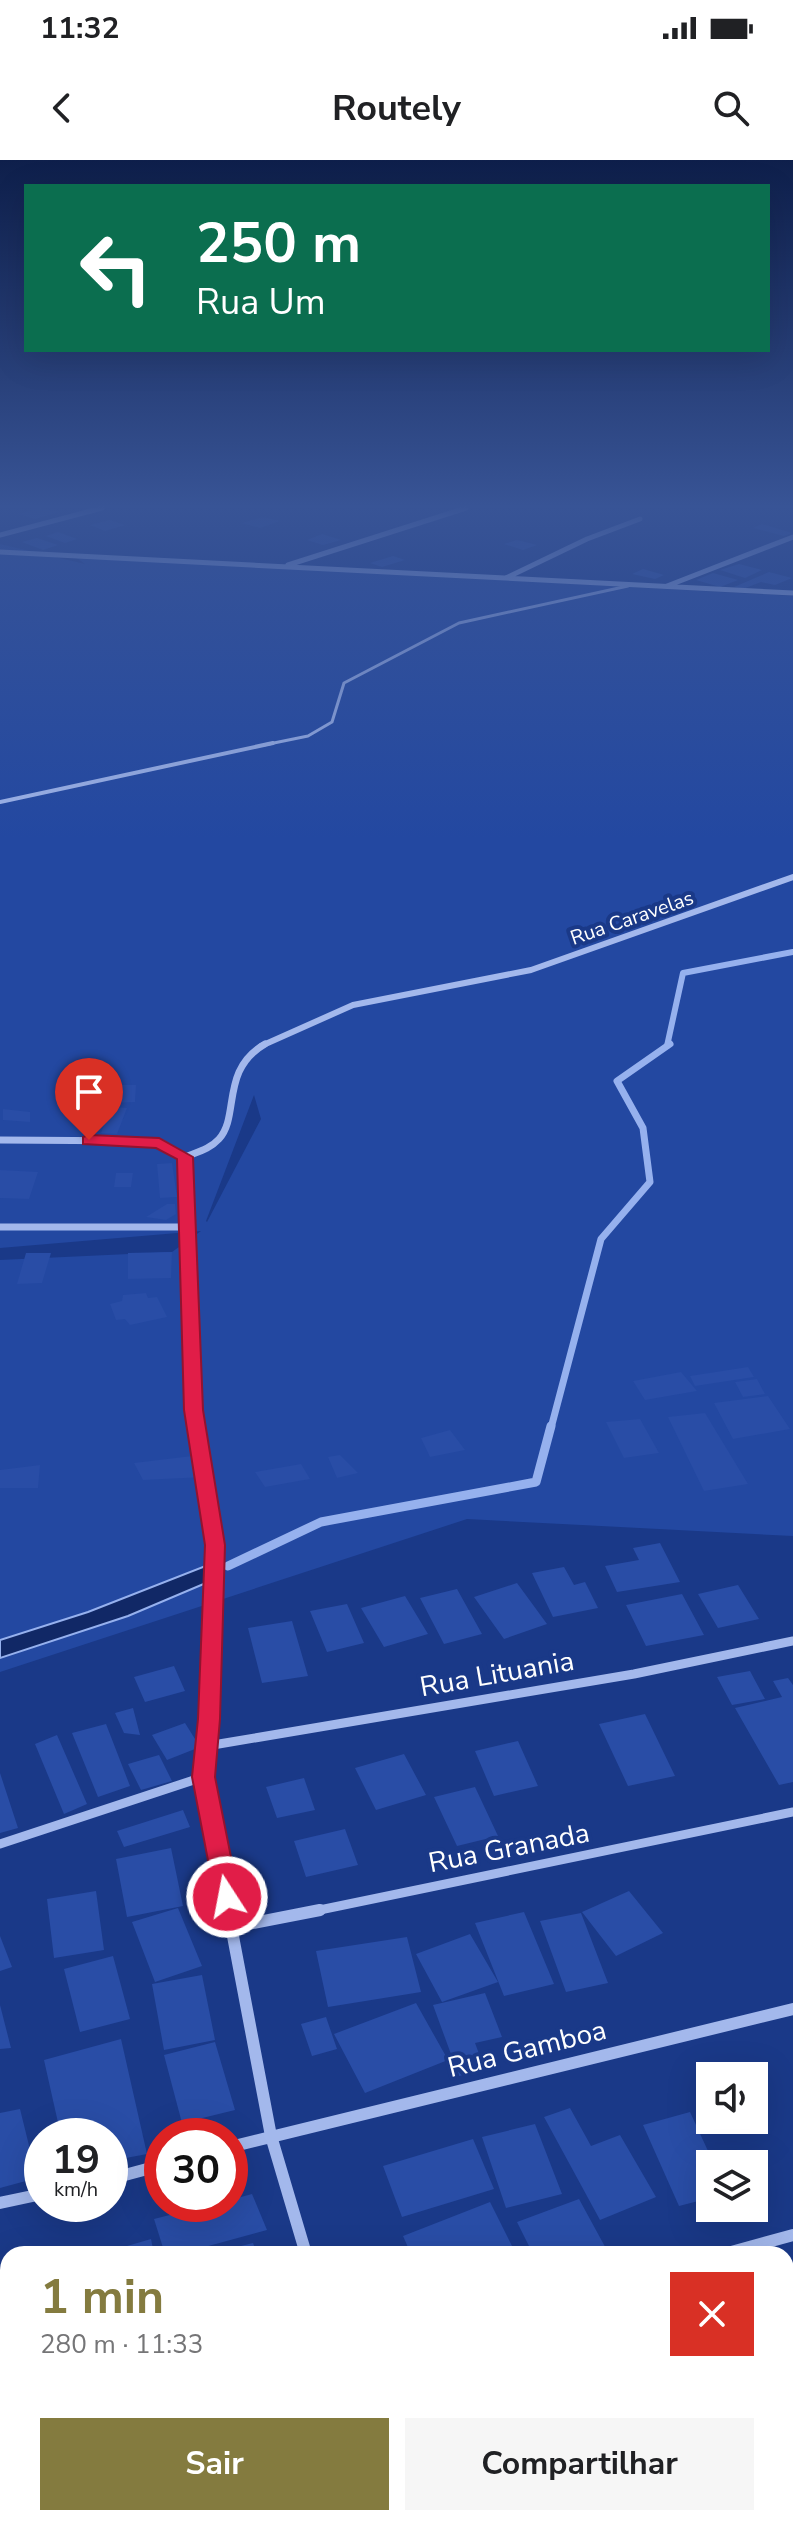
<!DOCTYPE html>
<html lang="pt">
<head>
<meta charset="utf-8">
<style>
	body { margin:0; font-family:"Nunito Sans",sans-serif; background:#f6f6f6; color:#202124; height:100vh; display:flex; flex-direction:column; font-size:30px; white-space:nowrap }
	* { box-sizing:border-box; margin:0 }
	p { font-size:26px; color:#757577 }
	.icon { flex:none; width:44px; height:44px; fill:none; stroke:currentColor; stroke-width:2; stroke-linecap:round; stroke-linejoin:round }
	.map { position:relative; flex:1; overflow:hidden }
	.details { position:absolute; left:0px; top:2086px; width:794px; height:280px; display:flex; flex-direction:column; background:#fff; border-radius:24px 24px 0 0; box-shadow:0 8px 32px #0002 }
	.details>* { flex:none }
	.top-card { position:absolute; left:24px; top:24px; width:746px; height:168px; border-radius:0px; box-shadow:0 8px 32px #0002; background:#0b6e4f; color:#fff; overflow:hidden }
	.tools { position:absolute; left:696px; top:1902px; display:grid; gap:16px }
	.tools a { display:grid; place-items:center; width:72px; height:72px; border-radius:0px; background:#fff; box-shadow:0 8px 32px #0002; font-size:40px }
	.speed { position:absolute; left:24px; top:1958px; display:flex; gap:16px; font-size:40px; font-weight:700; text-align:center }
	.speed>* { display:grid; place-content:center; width:104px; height:104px; border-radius:50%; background:#fff; box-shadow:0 8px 32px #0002; line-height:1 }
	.speed small { font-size:20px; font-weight:400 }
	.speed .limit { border:12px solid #d22; background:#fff; color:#111 }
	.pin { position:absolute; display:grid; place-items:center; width:68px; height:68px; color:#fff; margin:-82px -34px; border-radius:50% 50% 50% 0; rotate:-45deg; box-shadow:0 0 8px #0007 }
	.pin .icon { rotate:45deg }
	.me { position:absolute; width:88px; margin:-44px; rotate:349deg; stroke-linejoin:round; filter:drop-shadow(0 0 6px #0008) }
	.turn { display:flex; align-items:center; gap:28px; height:168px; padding:0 40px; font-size:36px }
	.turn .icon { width:104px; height:104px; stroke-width:2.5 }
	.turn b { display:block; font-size:56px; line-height:68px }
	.round { display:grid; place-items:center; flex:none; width:84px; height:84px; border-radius:0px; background:#f6f6f6 }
	.headline { display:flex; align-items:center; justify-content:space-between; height:136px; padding:0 40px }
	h1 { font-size:48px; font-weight:700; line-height:60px; color:#847b3f }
	.button { display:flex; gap:16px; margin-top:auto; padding:16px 40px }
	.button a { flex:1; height:92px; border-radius:0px; background:#847b3f; color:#fff; font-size:32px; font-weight:700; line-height:92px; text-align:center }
	.button a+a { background:#f6f6f6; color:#202124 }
	.status { display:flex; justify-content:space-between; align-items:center; height:56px; padding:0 40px; background:#fff; direction:ltr }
	.status svg { height:22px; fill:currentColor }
	header { display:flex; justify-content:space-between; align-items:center; height:104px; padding:0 40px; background:#fff; font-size:36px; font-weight:700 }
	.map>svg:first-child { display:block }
	.green { fill:#2348a1; fill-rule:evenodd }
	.water { fill:#112866; stroke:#96b1ee; stroke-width:2 }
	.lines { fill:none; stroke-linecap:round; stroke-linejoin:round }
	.stream-far2 { stroke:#96b1ee; stroke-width:6 }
	.stream-far1 { stroke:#96b1ee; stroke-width:7 }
	.stream { stroke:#96b1ee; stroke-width:9 }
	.building { fill:#294da6 }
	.service-far1 { stroke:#a3b8ec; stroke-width:3 }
	.service { stroke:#a3b8ec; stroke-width:4 }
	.minor-far4 { stroke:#a3b8ec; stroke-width:5 }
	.minor-far3 { stroke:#a3b8ec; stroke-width:6 }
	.minor-far2 { stroke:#a3b8ec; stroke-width:7 }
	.minor-far1 { stroke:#a3b8ec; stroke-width:9 }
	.minor { stroke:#a3b8ec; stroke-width:12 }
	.route { fill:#e11d48; stroke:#92132f; stroke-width:2 }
	.labels { text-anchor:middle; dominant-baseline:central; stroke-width:8; stroke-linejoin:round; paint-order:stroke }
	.far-street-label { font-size:20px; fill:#fff; stroke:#1a3988 }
	.near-street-label { font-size:28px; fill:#fff; stroke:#1a3988 }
</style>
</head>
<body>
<div class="status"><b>11:32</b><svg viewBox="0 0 49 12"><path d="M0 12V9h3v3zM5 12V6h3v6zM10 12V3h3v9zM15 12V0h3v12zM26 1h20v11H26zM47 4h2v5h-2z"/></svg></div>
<header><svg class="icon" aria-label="back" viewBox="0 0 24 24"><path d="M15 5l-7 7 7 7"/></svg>Routely<svg class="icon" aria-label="search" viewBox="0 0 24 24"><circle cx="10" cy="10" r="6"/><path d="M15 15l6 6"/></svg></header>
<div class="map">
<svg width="793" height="2366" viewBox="0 0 793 2366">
	<rect width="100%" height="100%" fill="#1a3988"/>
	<path class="green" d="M0,384l85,20 -11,-8 719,40v940l-326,-17 -467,153v-412l172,-8 29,-21 -201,17zM254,935l7,24 -54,103 -1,-1z"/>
	<path class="water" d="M208,1405l-2,18 -78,33 -128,42v-18l88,-28z"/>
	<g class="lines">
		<path class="stream-far2" d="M667,886l16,-73 110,-21"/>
		<path class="stream-far1" d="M551,1268l50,-189 49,-57 -7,-54 -26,-47 53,-37"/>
		<path class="stream" d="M228,1406l93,-44 215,-40 15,-56"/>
	</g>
	<path class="building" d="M39,348l20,4 -24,7 -16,-5z
		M263,357l17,4 -20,7 -18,-5z
		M110,360l15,5 -20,6 -15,-6z
		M762,364l30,9 -8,3 -31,-8z
		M58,372l19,7 -12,4 -19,-7z
		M322,374l19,6 -18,5 -16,-5z
		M37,378l21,7 -15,5 -21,-8z
		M517,380l20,5 -14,5 -19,-6z
		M393,396l12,4 -23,7 -12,-4z
		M739,404l23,6 -17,8 -25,-8z
		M643,409l21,6 -9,4 -23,-5z
		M769,412l23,6 -17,7 -14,-3 -18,7 -9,-2z
		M713,413l25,7 -18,7 -24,-7z
		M114,925h22l-1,17 -23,1z
		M111,947l16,1 -10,26 -16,-1z
		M3,949l27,3v10l-27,-2z
		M172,1003l5,34 -17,1 -3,-34z
		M0,1010l38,2 -9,27 -29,-1z
		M116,1013h17l-2,14h-17z
		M167,1044h8l1,10 -10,6 -20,-3z
		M172,1092l-1,26 -43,1v-26z
		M26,1093h25l-9,30 -25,1z
		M146,1133l2,5 9,-1 10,20 -37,8 -5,-6 -9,1 -6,-16 12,-3 1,-6z
		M748,1207l6,10 -59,9 -5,-10z
		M681,1212l16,19 -52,9 -12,-19z
		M757,1219l8,15 -22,3 -8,-15z
		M768,1236l22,33 -57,10 -19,-36z
		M705,1253l43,71 -44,7 -36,-74z
		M640,1259l19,34 -35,5 -18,-36z
		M450,1270l15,20 -35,7 -9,-19z
		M340,1295l18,18 -21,5 -9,-21z
		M192,1296l12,21 -61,3 -9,-17z
		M301,1304l9,15 -45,8 -10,-15z
		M40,1305l-2,23h-38v-18z
		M660,1383l20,39 -63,10 -12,-26 34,-6 -6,-12z
		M564,1407l10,18 11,-3 13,26 -45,9 -21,-44z
		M517,1423l30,41 -43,15 -30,-42z
		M738,1425l21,34 -41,9 -20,-34z
		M457,1429l25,45 -38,10 -24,-46z
		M682,1434l22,41 -58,11 -20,-41z
		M405,1436l23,38 -44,13 -23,-39z
		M347,1444l17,39 -37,9 -17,-41z
		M292,1461l16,55 -46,7 -14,-55z
		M174,1506l11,25 -40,11 -11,-25z
		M750,1511l15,28 -33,6 -15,-28z
		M788,1518l5,7v97l-14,3 -44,-77 47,-11 -9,-16z
		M133,1548l7,27 -16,-2 -9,-20z
		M645,1554l30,62 -47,10 -29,-62z
		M185,1563l15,24 -33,13 -15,-25z
		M106,1564l24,62 -32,11 -26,-64z
		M57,1575l30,69 -23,10 -29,-70z
		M518,1581l20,45 -44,10 -19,-45z
		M404,1594l22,41 -50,15 -21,-42z
		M159,1595l13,26 -31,9 -13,-26z
		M0,1613l18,55 -18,5z
		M304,1618l11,32 -38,8 -11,-31z
		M475,1627l23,49 -41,10 -23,-49z
		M183,1650l7,17 -66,20 -7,-16z
		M345,1669l13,36 -52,12 -12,-36z
		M171,1688l12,58 -56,11 -11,-58z
		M96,1731l8,59 -50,8 -7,-59z
		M629,1731l34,42 -47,23 -34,-44z
		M178,1748l24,58 -47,16 -23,-60z
		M524,1752l30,72 -50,12 -29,-73z
		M581,1753l27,70 -42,9 -26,-71z
		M470,1774l28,48 -56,20 -26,-48z
		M0,1776l12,31 -12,4z
		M407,1777l14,55 -93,15 -12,-56z
		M113,1796l17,63 -50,13 -16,-63z
		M202,1815l13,65 -51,10 -12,-66z
		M485,1833l17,44 -27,6 10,27 -26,6 -26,-71z
		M416,1843l32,57 -83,33 -31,-59z
		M0,1845l11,43 -11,1z
		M326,1857l11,32 -25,7 -11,-32z
		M121,1879l26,115 -37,7v-25h-49l-17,-76z
		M215,1882l20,68 -53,13 -18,-68z
		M570,1948l21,38 29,-11 36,62 -56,23 -56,-103z
		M20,1949l17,69 -37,10v-75z
		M690,1952l24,52h-4v34l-31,8 -36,-81z
		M535,1964l27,70 -56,14 -24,-71z
		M473,1979l21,50 -92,28 -19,-51z
		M252,2034l15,36 -88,24h-14l-11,-35 59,-15h17v-4z
		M579,2039l30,55h-76l-16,-32z
		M490,2042l26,52h-105l-8,-18z
		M151,2079l3,15h-51v-1z
		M253,2083l4,11h-44v-1z
		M789,2209l4,9v72l-7,2z
		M786,2342l7,17 -23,6 -3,-7h19z
		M285,2358h61l2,8h-64z
		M481,2358h117l3,8h-118z"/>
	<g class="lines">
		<path class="service-far1" d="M264,585l44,-9 24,-14 12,-39 115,-60 169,-37"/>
		<path class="service" d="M0,642l273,-59"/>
		<path class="minor-far4" d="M0,375l102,-27
			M0,392l793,41
			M288,405l178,-57
			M506,418l81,-39 53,-20
			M667,426l126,-49"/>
		<path class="minor-far3" d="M261,886l92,-41 178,-35 262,-93"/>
		<path class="minor-far2" d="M0,980l147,1 38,16
			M185,997l11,271
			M185,997c12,-5 25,-8 34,-18 21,-23 1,-69 46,-95
			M0,1067h185"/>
		<path class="minor-far1" d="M196,1266l19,119 -6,174 -6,58 26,135
			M207,1586l427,-72 159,-33
			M0,1684l203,-67
			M310,1752l483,-100"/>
		<path class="minor" d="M228,1750l43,226 35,118
			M233,1767l87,-17
			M230,1987l563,-138
			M110,2019l52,-14
			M0,2043l42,-9
			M724,2094l69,-19
			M386,2358l2,8
			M6,2366l28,-8"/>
	</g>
	<linearGradient id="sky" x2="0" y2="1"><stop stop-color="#0e1f4b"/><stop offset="0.51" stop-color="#385496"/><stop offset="1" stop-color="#385496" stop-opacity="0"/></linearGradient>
	<rect width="793" height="679" fill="url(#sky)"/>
	<path class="route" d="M89,975l70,3 34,19 10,253 22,135 -5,174 -5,58 24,120 -4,7 -8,3 -9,-3 -3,-7 -23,-120 6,-58 7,-174 -21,-135 -7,-251 -21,-11 -73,-4v-7z"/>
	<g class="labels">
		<g class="far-street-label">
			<text transform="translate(632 758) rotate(-19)">Rua Caravelas</text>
		</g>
		<g class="near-street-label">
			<text transform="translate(497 1514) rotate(-10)">Rua Lituania</text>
			<text transform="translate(509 1688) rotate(-11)">Rua Granada</text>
			<text transform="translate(527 1889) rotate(-14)">Rua Gamboa</text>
		</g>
	</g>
</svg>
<div class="tools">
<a><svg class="icon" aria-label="sound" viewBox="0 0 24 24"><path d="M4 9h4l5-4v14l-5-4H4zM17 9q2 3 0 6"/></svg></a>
<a><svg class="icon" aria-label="layers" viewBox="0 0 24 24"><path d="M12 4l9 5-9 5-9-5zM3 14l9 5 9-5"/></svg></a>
</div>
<div class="speed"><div>19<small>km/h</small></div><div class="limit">30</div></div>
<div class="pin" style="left:89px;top:980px;background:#d93025"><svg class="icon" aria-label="arrive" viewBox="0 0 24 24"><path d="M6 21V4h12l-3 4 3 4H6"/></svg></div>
<svg class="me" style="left:227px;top:1737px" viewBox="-20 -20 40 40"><circle r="17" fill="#e11d48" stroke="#fff" stroke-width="3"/><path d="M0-11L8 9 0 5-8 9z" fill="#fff"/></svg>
<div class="top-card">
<div class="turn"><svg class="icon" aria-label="left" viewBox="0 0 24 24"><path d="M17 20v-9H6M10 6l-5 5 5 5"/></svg><div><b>250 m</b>Rua Um</div></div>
</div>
<section class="details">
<div class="headline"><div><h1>1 min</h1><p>280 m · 11:33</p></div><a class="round" style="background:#d93025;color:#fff"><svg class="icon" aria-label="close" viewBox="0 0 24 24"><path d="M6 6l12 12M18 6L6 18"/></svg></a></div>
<div class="button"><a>Sair</a><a>Compartilhar</a></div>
</section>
</div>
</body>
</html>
